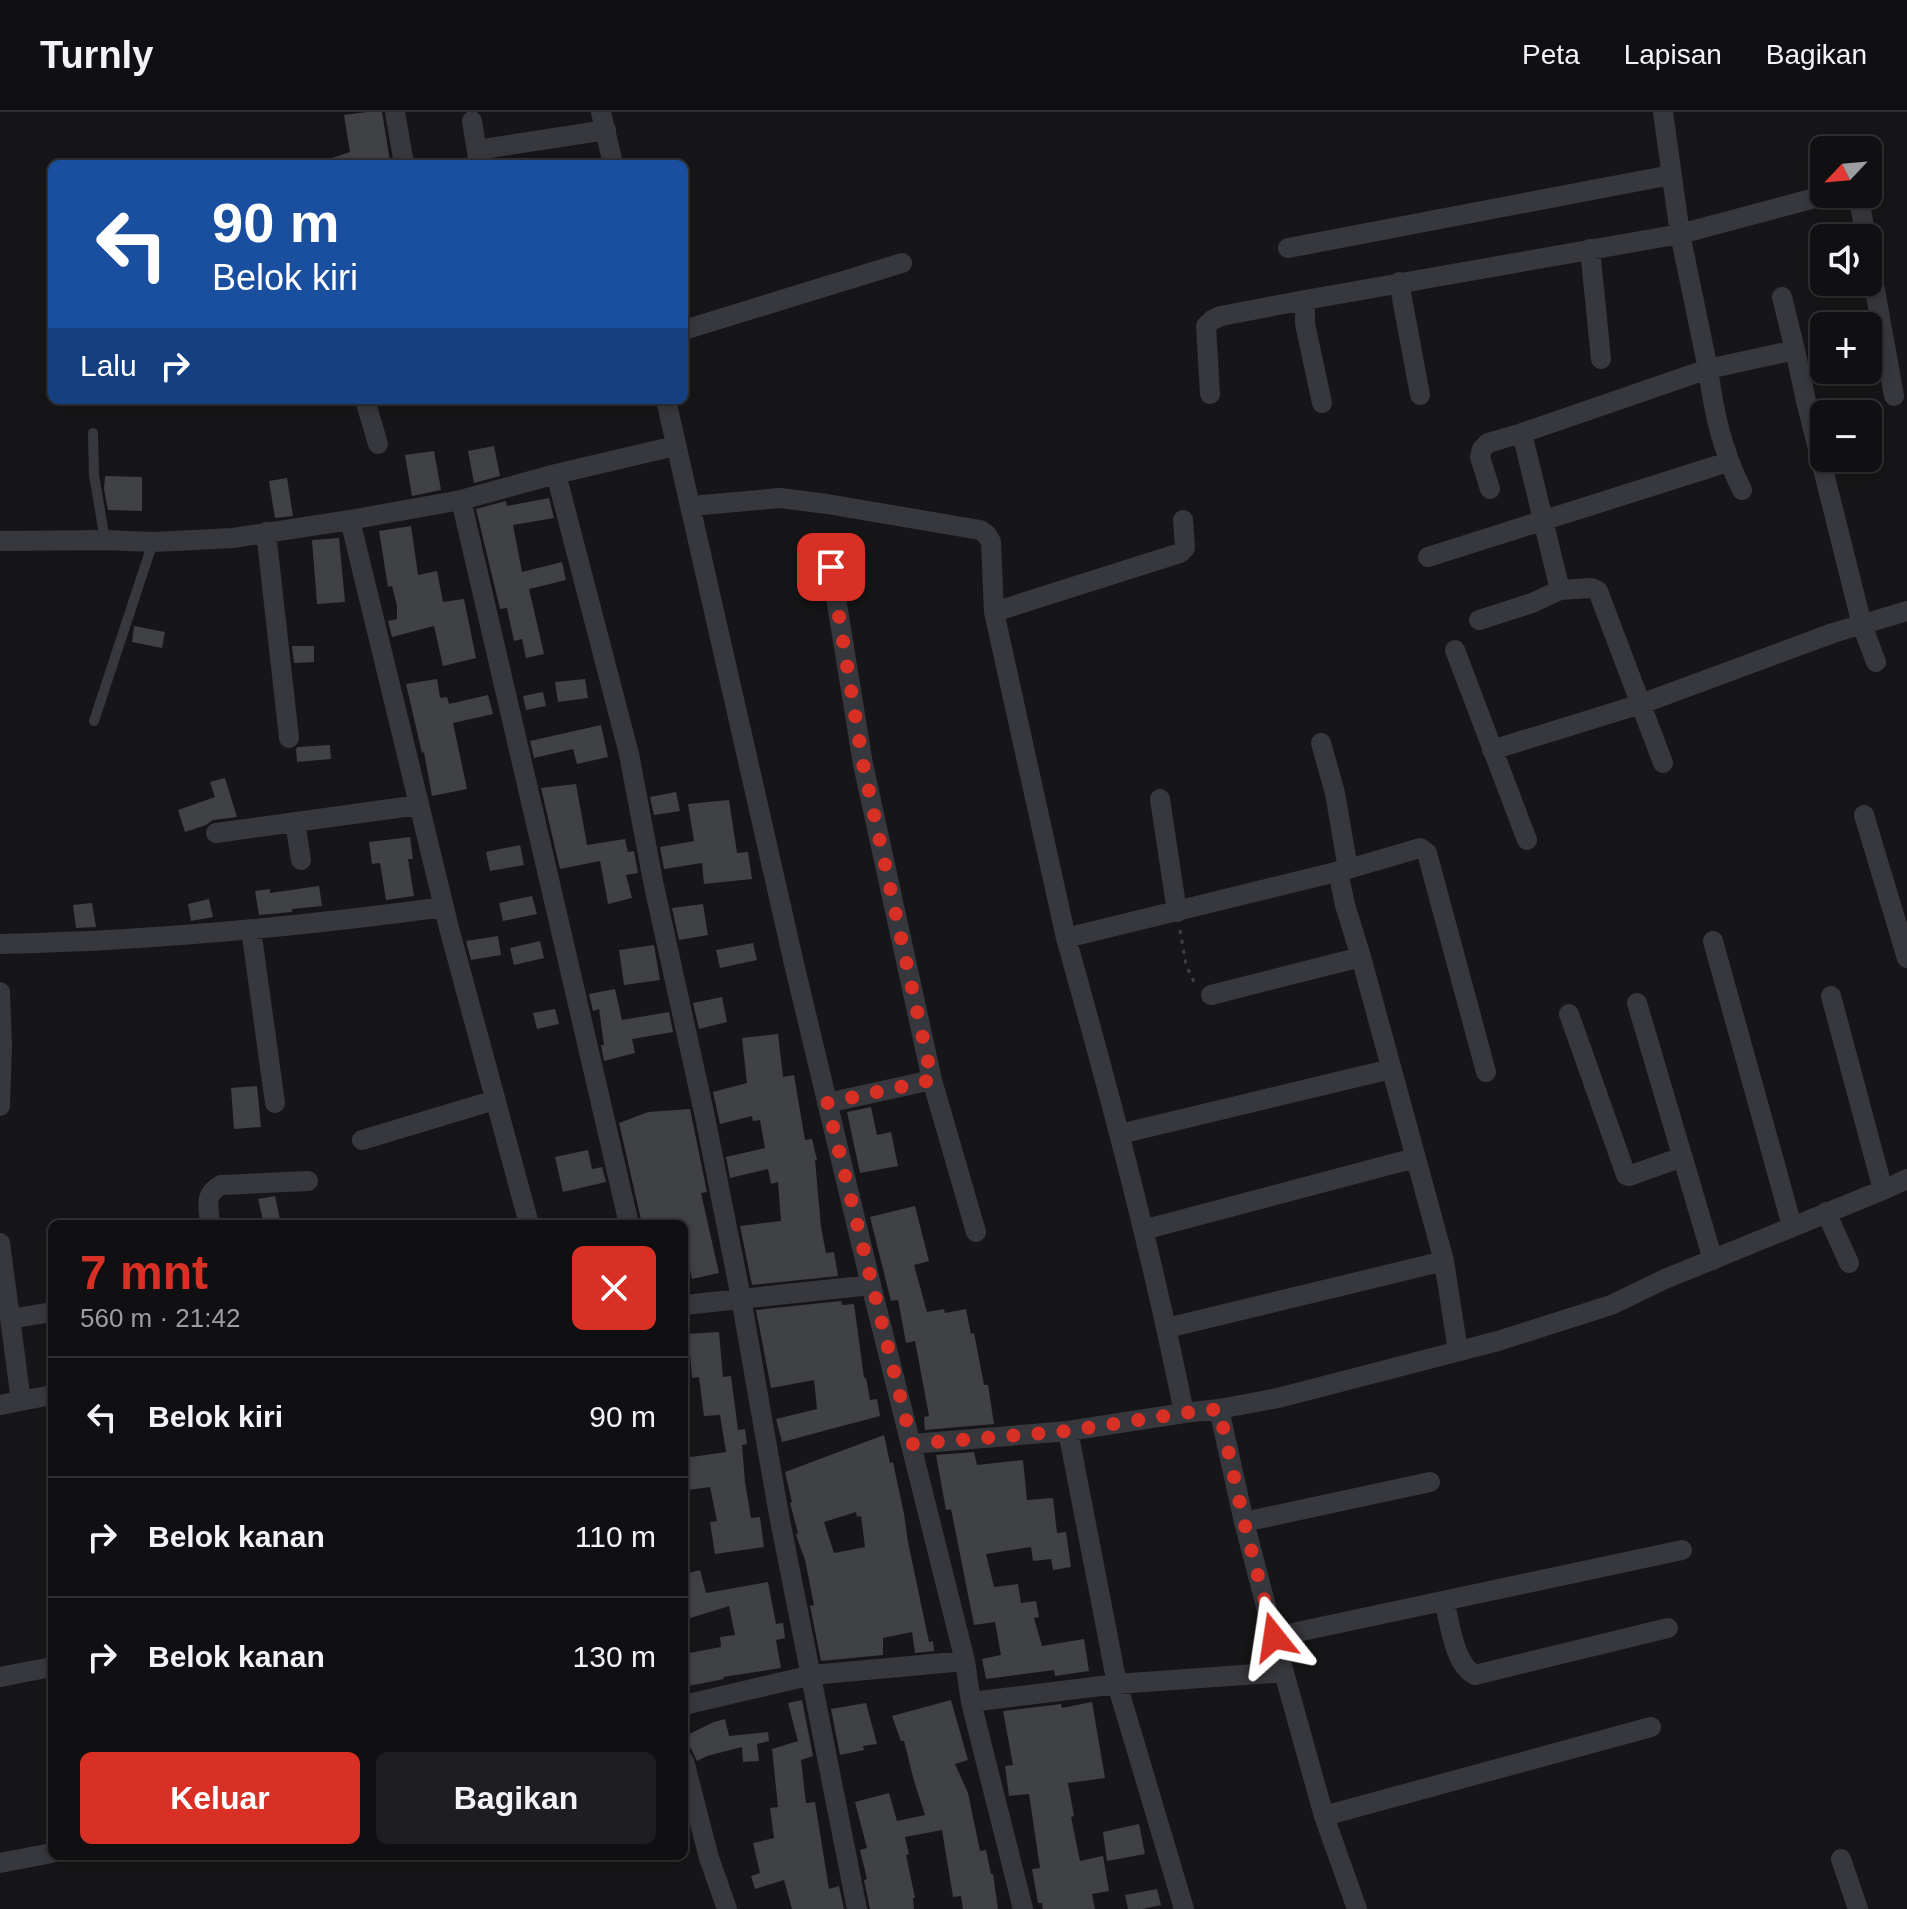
<!DOCTYPE html>
<html lang="id">
<head>
<meta charset="utf-8">
<style>
	body { margin:0; font-family:Helvetica,sans-serif; background:#1e1e20; color:#f1f3f6; height:100vh; display:flex; flex-direction:column; font-size:30px; white-space:nowrap }
	* { box-sizing:border-box; margin:0 }
	p { font-size:26px; color:#9c9d9f }
	.icon { flex:none; width:44px; height:44px; fill:none; stroke:currentColor; stroke-width:2; stroke-linecap:round; stroke-linejoin:round }
	.map { position:relative; flex:1; overflow:hidden }
	.details { position:absolute; left:48px; top:1108px; width:640px; height:640px; display:flex; flex-direction:column; background:#101012; border-radius:12px; box-shadow:0 4px 12px #0003,0 0 0 2px #303032 }
	.details>* { flex:none }
	.guide { position:absolute; left:48px; top:48px; width:640px; height:244px; border-radius:12px; box-shadow:0 4px 12px #0003,0 0 0 2px #303032; background:#1a4fa0; color:#fff; overflow:hidden }
	.needle { width:52px; rotate:244deg }
	.fabs { position:absolute; left:1810px; top:24px; display:grid; gap:16px }
	.fabs a { display:grid; place-items:center; width:72px; height:72px; border-radius:12px; background:#101012; box-shadow:0 4px 12px #0003,0 0 0 2px #303032; font-size:40px }
	.pin { position:absolute; display:grid; place-items:center; width:68px; height:68px; color:#fff; margin:-34px; border-radius:16px; box-shadow:0 4px 12px #0006 }
	.me { position:absolute; width:88px; margin:-44px; rotate:345deg; stroke-linejoin:round; filter:drop-shadow(0 0 6px #0008) }
	.turn { display:flex; align-items:center; gap:28px; height:168px; padding:0 32px; font-size:36px }
	.turn .icon { width:104px; height:104px; stroke-width:2.5 }
	.turn b { display:block; font-size:56px; line-height:68px }
	.then { display:flex; align-items:center; height:76px; padding:0 32px; background:#0003; gap:16px; font-size:30px }
	.round { display:grid; place-items:center; flex:none; width:84px; height:84px; border-radius:12px; background:#1e1e20 }
	.head { display:flex; align-items:center; justify-content:space-between; height:136px; padding:0 32px }
	h1 { font-size:48px; font-weight:800; line-height:60px; color:#d93025 }
	.action { display:flex; gap:16px; margin-top:auto; padding:16px 32px }
	.action a { flex:1; height:92px; border-radius:12px; background:#d93025; color:#fff; font-size:32px; font-weight:800; line-height:92px; text-align:center }
	.action a+a { background:#1e1e20; color:#f1f3f6 }
	ul { padding:0; list-style:none }
	li { display:flex; align-items:center; gap:24px; height:120px; padding:0 32px; border-top:2px solid #303032 }
	li div { flex:1 }
	li b { display:block; font-size:30px }
	li em { font-style:normal }
	header { display:flex; align-items:center; gap:48px; box-sizing:border-box; height:112px; padding:0 40px; background:#101012; border-bottom:2px solid #303032 }
	header strong { font-size:38px }
	nav { display:flex; gap:44px; margin-inline-start:auto; font-size:28px }
	.map>svg:first-child { display:block }
	.building { fill:#404145; fill-rule:evenodd }
	.lines { fill:none; stroke-linecap:round; stroke-linejoin:round }
	.path { stroke:#3d3f44; stroke-width:3; stroke-dasharray:4 6; stroke-linecap:butt }
	.service { stroke:#37383d; stroke-width:10 }
	.minor { stroke:#37383d; stroke-width:20 }
	.route { stroke:#d93025; stroke-width:14; stroke-dasharray:0 25.2 }
</style>
</head>
<body>
<header>
<strong>Turnly</strong>
<nav><a>Peta</a><a>Lapisan</a><a>Bagikan</a></nav>
</header>
<div class="map">
<svg width="1907" height="1797" viewBox="0 0 1907 1797">
	<rect width="100%" height="100%" fill="#161618"/>
	<path class="building" d="M367,0h15l8,49 -15,3h-51l-1,-3 27,-9 -6,-37z
		M494,334l6,30 -26,7 -6,-32z
		M434,339l7,39 -29,6 -7,-41z
		M105,364l37,1v34l-34,-1 -4,-21z
		M287,366l6,38 -18,2 -6,-37z
		M549,386l5,20 -41,7 9,47 40,-10 4,18 -37,9 15,65 -18,4 -4,-19 -8,2 -7,-33 -7,1 -24,-100 30,-8 1,5z
		M411,414l7,49 19,-4 6,31 21,-3 12,59 -33,8 -9,-40 -42,11 -4,-16 9,-2v-13l-5,-20 -4,1 -9,-56z
		M339,426l6,64 -28,2 -5,-64z
		M134,514l31,6 -3,16 -30,-6z
		M292,534h22v16l-20,1z
		M437,567l3,19 7,-1 2,7 39,-9 5,19 -40,9 14,66 -35,7 -8,-44 -2,1 -16,-69z
		M585,567l3,19 -30,4 -3,-20z
		M543,580l3,14 -20,4 -3,-14z
		M601,613l7,32 -31,7 -4,-15 -39,9 -4,-17z
		M330,633l1,14 -34,3 -1,-13 2,-2z
		M225,666l12,39 -24,3 -7,5 -21,7 -7,-22 37,-13 -5,-15z
		M576,672l11,61 38,-6 3,13 6,-1 4,22 -12,2 6,23 -24,6 -8,-43 -40,8 -19,-81z
		M676,680l4,19 -26,4 -4,-18z
		M729,688l8,53 11,-1 4,27 -48,5 -2,-21 -38,6 -4,-22 34,-6 -6,-37z
		M410,725l3,22h-5l6,37 -28,4 -6,-37 -8,1 -3,-22z
		M520,733l4,20 -34,6 -4,-19z
		M319,774l3,20 -30,3v3l-33,3 -4,-24 15,-2v4z
		M532,784l5,18 -34,7 -4,-18z
		M209,787l4,18 -22,4 -3,-17z
		M92,791l4,24 -20,1 -3,-23z
		M703,792l5,31 -29,5 -7,-32z
		M498,824l3,19 -30,5 -5,-19z
		M540,829l4,17 -30,7 -4,-17z
		M753,831l4,17 -37,8 -4,-18z
		M654,833l6,35 -36,5 -5,-35z
		M615,877l7,31 47,-8 4,20 -41,7 3,14 -31,8 -3,-16h3l-5,-36 -6,2 -4,-17z
		M722,885l5,25 -28,7 -6,-26z
		M555,897l4,15 -22,5 -4,-16z
		M778,922l5,43 11,-2 11,65 7,-1 5,21h-2l6,67 5,26 8,-1 4,24 -86,9 -12,-59 41,-5 -3,-39 -7,2 -3,-15 -38,9 -4,-21 39,-9 -5,-28 -7,1 -1,-5 -32,8 -7,-32 34,-9 -5,-45z
		M257,974l4,41 -27,2 -3,-41z
		M871,995l6,28 14,-3 7,34 -38,7 -13,-61z
		M690,997l17,83 -6,1 18,80 -27,6 -8,-37v-18h-42l-23,-101 29,-11z
		M588,1038l4,19 10,-2 4,15 -43,10 -8,-35z
		M275,1084l6,28h-17l-6,-25z
		M915,1094l14,55 -15,4 13,47 17,-3 1,4 21,-4 5,25 3,-1 10,52h4l6,39 -69,6 -1,-13 5,-1 -14,-75 -9,2 -8,-43 -7,1 -21,-84z
		M841,1189l1,4 12,-1 10,74h2l4,22 7,-1 3,17 -98,26 -6,-23 41,-10 -3,-29 -43,8 -15,-78z
		M719,1220l4,45 8,-1 7,54 7,-1 2,15 -5,1 3,37 6,36 9,-1 4,30 -49,7 -5,-32 7,-1 -7,-34 -22,3 -4,-32 42,-6 -6,-37 -16,1 -5,-39 -7,1 -2,-25 -6,1v-20z
		M884,1323l6,28 3,-1 11,52 4,28 21,100 4,-1 1,10 -19,2 -3,-21 -29,6v17l-62,6 -11,-55 4,-1 -9,-45 -8,-22 -1,-4 2,-1 -8,-30 2,-1 -7,-30zM856,1400l1,5 4,-1 4,31 -31,6 -10,-31z
		M974,1340l3,13 46,-5 4,40 26,-2 4,35 9,-1 5,35 -18,3 -2,-11 -18,2 -2,-14 -45,7 8,33 24,-3 3,19 15,-2 3,16 -5,1 8,28 42,-7 5,32 -34,5 -1,-6 -68,9 -4,-20 19,-4 -6,-33 -21,3 -20,-101 -3,-15 -5,1 -10,-55z
		M700,1458l6,23 62,-11 8,42 7,-1 2,15 -9,2 5,28 -58,9 1,2 -40,8v-33l37,-7 -1,-10 15,-2 -6,-29 -45,14v-46z
		M802,1588l11,56 -12,4 5,43 9,-1 14,87 10,-3 5,23h-52l-8,-29 -29,9 -4,-13 9,-3 -7,-30 21,-5 -4,-30 8,-1 -6,-58 26,-8 -10,-38z
		M951,1588l17,60 -13,4 13,29 12,58 6,-1 5,24h2l5,35h-35l-2,-13 -8,1 -11,-67 -37,7 4,17 -3,1 9,43h-2l1,11h-44l-6,-29 3,-1 -7,-29 7,-2 -12,-46 34,-9 8,28 28,-6 -11,-34 -10,-40h-3l-9,-25z
		M1092,1590l13,76 -37,5 6,33 -3,1 9,44 23,-5 6,35 -17,3 3,15h-52l-1,-6h-4l-6,-34 8,-1 -11,-74 -20,2 -4,-30 8,-1 -10,-54 58,-7 1,4z
		M866,1591l11,41 -14,2 1,4 -24,5 -9,-46z
		M725,1607l4,17 39,-4 1,9 -12,3 2,17 -16,1 -1,-15 -35,9 -10,5 -12,-25 29,-14z
		M1139,1712l6,30 -38,7 -4,-29z
		M1157,1777l4,16 -19,4h-14l-3,-14z"/>
	<g class="lines">
		<path class="path" d="M1180,818l6,35 9,19"/>
		<path class="service" d="M93,321l1,42 11,65
			M94,609l59,-179"/>
		<path class="minor" d="M395,0l9,52
			M601,0l12,52
			M472,9l7,43
			M477,38l129,-20
			M1856,82l3,4 7,40
			M1288,136l383,-73
			M1590,137l11,110
			M1868,139l26,145
			M1399,170l21,113
			M1782,185l13,53
			M684,218l218,-67
			M1210,282l-4,-68 6,-6 9,-4 84,-16
			M365,288l13,44
			M666,288l129,568 76,317 94,376 6,41 52,207
			M1322,291l-17,-79v-24l375,-66 150,-40
			M1522,321l38,157
			M556,362l73,280 25,132 51,231 36,181 38,217 78,394
			M1490,377l-10,-32 2,-8 6,-6 34,-10 186,-64 -28,-135 -17,-122
			M1742,378c-20,-40 -28,-77 -34,-121l87,-19 11,51 56,224 14,37
			M461,388l168,724
			M691,394l89,-8 47,6 153,26 7,5 4,7 3,70
			M350,408l99,408 80,296
			M266,420l23,206
			M0,429l105,-1 48,2 80,-4 117,-18 111,-20 95,-26 119,-28
			M1428,445l300,-95
			M1479,508l53,-17 28,-13 31,-2 7,3 65,172
			M1455,538l72,190
			M1321,631l14,50 13,76
			M1492,638l149,-46 192,-71 74,-22
			M1160,687l17,113
			M1864,703l43,143
			M295,710l6,38
			M216,721l203,-28
			M1338,759l7,34 16,52 83,304 14,90
			M251,817l24,174
			M1066,826l-72,-326 186,-59 5,-5 -2,-28
			M1713,829l79,285
			M0,832c148,-3 297,-17 444,-37
			M0,880l2,53 -2,61
			M1211,883l150,-38
			M1637,891l76,257
			M1569,902l57,161 3,1 53,-19
			M932,968l44,152
			M827,991l105,-23 -69,-316 -32,-197
			M1120,1022l271,-65
			M362,1028l133,-40
			M1883,1078l24,-11
			M1826,1100l23,51
			M210,1112c-1,-18 -7,-29 11,-39l87,-4
			M1143,1118l272,-72
			M0,1131l21,158
			M684,1193l187,-20
			M10,1207l42,-7
			M1167,1216l277,-67
			M0,1293l52,-10
			M1184,1301c-32,-160 -74,-318 -118,-475l282,-69 72,-21 7,5 59,219
			M1068,1319l49,253 67,225
			M912,1332l156,-13 116,-18 35,-4
			M1244,1410l186,-40
			M1444,1489c6,21 10,64 31,74l193,-47
			M1274,1525l408,-87
			M0,1565l52,-10
			M971,1590l146,-18 167,-12
			M684,1593l128,-30 153,-14
			M684,1649l25,97 18,51
			M1324,1704l327,-89
			M1841,1747l17,50
			M0,1751l52,-10
			M1357,1797l-33,-93 -50,-179 -30,-115 -25,-113 59,-11 220,-57 113,-36 54,-26 218,-89 -52,-194"/>
	</g>
	<g class="lines">
		<path class="route" d="M831,455l32,197 69,316 -105,23 85,341 156,-13 116,-18 35,-4 25,113 30,115"/>
	</g>
</svg>
<div class="fabs">
<a><svg class="needle" viewBox="-14 -14 28 28"><path d="M0-13l5 13h-10z" fill="#e53935"/><path d="M0 13l5-13h-10z" fill="#9c9d9f"/></svg></a>
<a><svg class="icon" aria-label="sound" viewBox="0 0 24 24"><path d="M4 9h4l5-4v14l-5-4H4zM17 9q2 3 0 6"/></svg></a>
<a>+</a>
<a>−</a>
</div>
<div class="pin" style="left:831px;top:455px;background:#d93025"><svg class="icon" aria-label="arrive" viewBox="0 0 24 24"><path d="M6 21V4h12l-3 4 3 4H6"/></svg></div>
<svg class="me" style="left:1274px;top:1525px" viewBox="-20 -20 40 40"><path d="M0-17L14 15 0 8-14 15z" fill="#d93025" stroke="#fff" stroke-width="4"/></svg>
<div class="guide">
<div class="turn"><svg class="icon" aria-label="left" viewBox="0 0 24 24"><path d="M17 20v-9H6M10 6l-5 5 5 5"/></svg><div><b>90 m</b>Belok kiri</div></div>
<div class="then">Lalu<svg class="icon" aria-label="right" viewBox="0 0 24 24"><path d="M7 20v-9h11M14 6l5 5-5 5"/></svg></div>
</div>
<section class="details">
<div class="head"><div><h1>7 mnt</h1><p>560 m · 21:42</p></div><a class="round" style="background:#d93025;color:#fff"><svg class="icon" aria-label="close" viewBox="0 0 24 24"><path d="M6 6l12 12M18 6L6 18"/></svg></a></div>
<ul>
<li><svg class="icon" aria-label="left" viewBox="0 0 24 24"><path d="M17 20v-9H6M10 6l-5 5 5 5"/></svg><div><b>Belok kiri</b></div><em>90 m</em></li>
<li><svg class="icon" aria-label="right" viewBox="0 0 24 24"><path d="M7 20v-9h11M14 6l5 5-5 5"/></svg><div><b>Belok kanan</b></div><em>110 m</em></li>
<li><svg class="icon" aria-label="right" viewBox="0 0 24 24"><path d="M7 20v-9h11M14 6l5 5-5 5"/></svg><div><b>Belok kanan</b></div><em>130 m</em></li>
</ul>
<div class="action"><a>Keluar</a><a>Bagikan</a></div>
</section>
</div>
</body>
</html>
